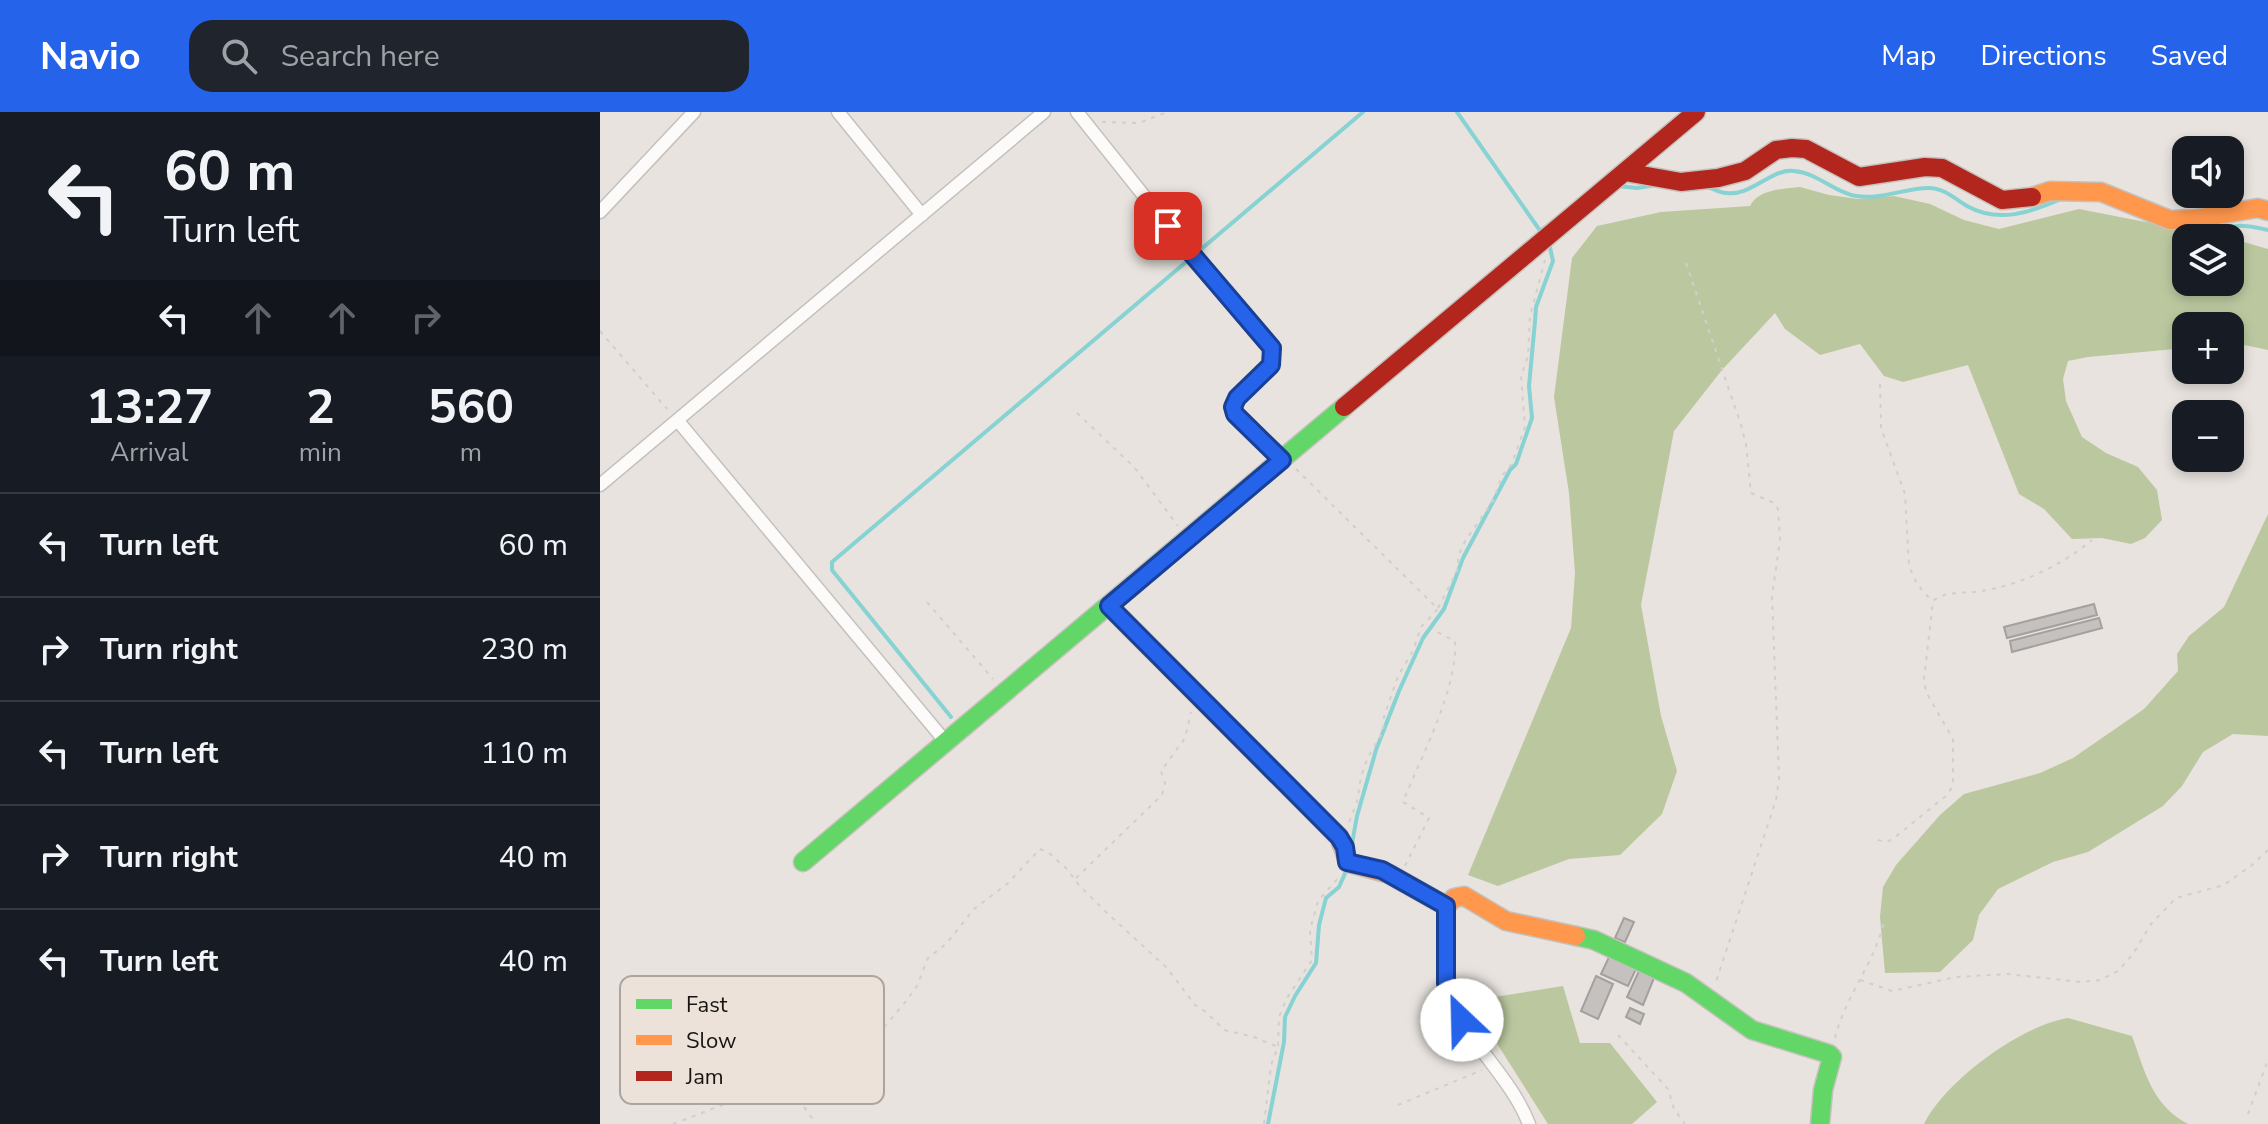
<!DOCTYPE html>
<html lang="en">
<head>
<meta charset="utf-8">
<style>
	body { margin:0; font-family:"Nunito Sans",sans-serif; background:#20242c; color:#f1f3f6; height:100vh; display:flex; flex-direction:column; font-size:30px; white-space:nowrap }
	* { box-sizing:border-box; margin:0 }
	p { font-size:26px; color:#9ea1a6 }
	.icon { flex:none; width:44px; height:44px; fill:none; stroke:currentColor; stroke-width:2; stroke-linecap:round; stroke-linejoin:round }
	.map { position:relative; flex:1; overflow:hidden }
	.panel { display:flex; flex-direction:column; background:#171b24; width:600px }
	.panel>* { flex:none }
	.hud { background:#171b24; color:#f1f3f6; overflow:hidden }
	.tools { position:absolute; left:1572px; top:24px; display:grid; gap:16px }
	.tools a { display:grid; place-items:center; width:72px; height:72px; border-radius:16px; background:#171b24; box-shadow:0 4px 12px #0003; font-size:40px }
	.pin { position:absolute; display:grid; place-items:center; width:68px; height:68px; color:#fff; margin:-34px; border-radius:16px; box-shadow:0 4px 12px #0006 }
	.me { position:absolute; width:88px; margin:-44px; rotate:336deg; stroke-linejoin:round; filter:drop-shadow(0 0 6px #0008) }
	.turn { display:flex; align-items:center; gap:28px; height:168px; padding:0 32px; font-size:36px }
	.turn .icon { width:104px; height:104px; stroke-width:2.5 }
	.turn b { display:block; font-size:56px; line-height:68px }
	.lanes { display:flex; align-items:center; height:76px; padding:0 32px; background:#0003; justify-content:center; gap:40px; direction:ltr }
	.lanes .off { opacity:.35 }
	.eta { display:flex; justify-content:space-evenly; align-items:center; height:136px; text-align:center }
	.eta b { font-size:48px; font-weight:700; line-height:56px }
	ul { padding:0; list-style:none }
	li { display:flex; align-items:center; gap:24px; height:104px; padding:0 32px; border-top:2px solid #363941 }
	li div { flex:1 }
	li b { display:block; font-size:30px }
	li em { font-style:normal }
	header { display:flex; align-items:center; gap:48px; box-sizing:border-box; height:112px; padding:0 40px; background:#2563eb; color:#fff }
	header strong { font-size:38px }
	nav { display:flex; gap:44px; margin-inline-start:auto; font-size:28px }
	.search { width:560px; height:72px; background:#20242c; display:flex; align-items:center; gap:20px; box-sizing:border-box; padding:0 28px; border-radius:24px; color:#9ea1a6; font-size:30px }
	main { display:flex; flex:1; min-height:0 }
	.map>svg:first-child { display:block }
	.forest { fill:#bbc89f }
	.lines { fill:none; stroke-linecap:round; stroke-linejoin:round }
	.stream { stroke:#87d2d2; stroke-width:4 }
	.building { fill:#c5c1be; stroke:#a4a09d; stroke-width:2 }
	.street-casing { stroke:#c5c1bd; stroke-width:15 }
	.fast-casing { stroke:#c5c1bd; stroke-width:21 }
	.slow-casing { stroke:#c5c1bd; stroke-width:21 }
	.jam-casing { stroke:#c5c1bd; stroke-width:21 }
	.path { stroke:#d1cfce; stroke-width:2; stroke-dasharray:4 6; stroke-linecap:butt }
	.street { stroke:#fcfbfa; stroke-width:12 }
	.fast { stroke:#63d668; stroke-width:18 }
	.slow { stroke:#ff974d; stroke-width:18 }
	.jam { stroke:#b3261e; stroke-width:18 }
	.route-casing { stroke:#184099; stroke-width:20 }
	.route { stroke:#2563eb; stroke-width:14 }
	.key { fill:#ece2da; stroke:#aca49e; stroke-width:2 }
	.key-label { font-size:22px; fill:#171411 }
</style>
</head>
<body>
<header>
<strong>Navio</strong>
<div class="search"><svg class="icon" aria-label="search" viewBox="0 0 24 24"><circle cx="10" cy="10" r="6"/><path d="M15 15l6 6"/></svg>Search here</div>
<nav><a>Map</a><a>Directions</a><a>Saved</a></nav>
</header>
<main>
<section class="panel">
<div class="hud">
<div class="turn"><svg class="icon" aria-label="left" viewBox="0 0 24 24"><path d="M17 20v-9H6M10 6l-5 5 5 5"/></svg><div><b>60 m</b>Turn left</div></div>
<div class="lanes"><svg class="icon" aria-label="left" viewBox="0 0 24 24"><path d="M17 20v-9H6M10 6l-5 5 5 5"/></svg><svg class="icon off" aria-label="ahead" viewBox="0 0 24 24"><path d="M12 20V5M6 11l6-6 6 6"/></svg><svg class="icon off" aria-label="ahead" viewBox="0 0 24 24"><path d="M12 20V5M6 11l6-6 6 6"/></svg><svg class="icon off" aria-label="right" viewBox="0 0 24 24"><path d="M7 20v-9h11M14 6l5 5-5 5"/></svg></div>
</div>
<div class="eta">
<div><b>13:27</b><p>Arrival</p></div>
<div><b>2</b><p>min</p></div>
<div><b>560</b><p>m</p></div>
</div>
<ul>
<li><svg class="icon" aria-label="left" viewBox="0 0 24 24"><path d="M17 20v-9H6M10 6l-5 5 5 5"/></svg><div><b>Turn left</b></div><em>60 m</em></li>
<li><svg class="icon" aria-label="right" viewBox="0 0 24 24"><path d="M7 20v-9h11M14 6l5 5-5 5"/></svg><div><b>Turn right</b></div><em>230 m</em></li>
<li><svg class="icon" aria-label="left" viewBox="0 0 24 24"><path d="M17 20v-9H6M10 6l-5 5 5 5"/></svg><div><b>Turn left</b></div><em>110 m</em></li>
<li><svg class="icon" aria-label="right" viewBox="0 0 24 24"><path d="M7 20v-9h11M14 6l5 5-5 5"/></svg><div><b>Turn right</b></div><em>40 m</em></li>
<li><svg class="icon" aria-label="left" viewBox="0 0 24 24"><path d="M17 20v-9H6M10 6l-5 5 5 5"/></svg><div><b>Turn left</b></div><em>40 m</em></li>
</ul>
</section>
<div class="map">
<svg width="1668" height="1012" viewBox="0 0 1668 1012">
	<rect width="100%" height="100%" fill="#e8e3de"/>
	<path class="forest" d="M1200,75l29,8 29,4 36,-3 36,8 34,16 35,9 80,-20 148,29h-41v44h44v-44l38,11v101l-38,-8v-16h-44v22l-98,9 -20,4 -5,18 3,22 16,36 24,16 32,14 19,23 5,30 -17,18 -14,6 -29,-6 -30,1 -28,-30 -25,-15 -51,-129 -65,17 -19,-6 -24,-32 -40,11 -35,-26 -10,-16 -53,57 -48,61 -33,174 20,111 16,55 -15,43 -42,41 -51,4 -71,27 -30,-11 103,-247 4,-55 -6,-80 -15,-96 18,-139 25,-32 64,-14 89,-6c8,-17 33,-17 50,-19z
		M1668,402v222l-35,-2 -30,18 -21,34 -19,20 -75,46 -35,10 -55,27 -19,26 -6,25 -33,32 -55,1 -5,-56 3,-30 13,-22 44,-50 24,-21 76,-21 33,-15 71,-49 34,-38 -1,-17 12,-18 35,-29z
		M963,874l17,57h30l47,59 -25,22h-84l-78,-123z
		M1468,906l64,18c13,36 20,69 56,88h-264c21,-43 98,-99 144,-106z"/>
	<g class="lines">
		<path class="stream" d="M857,0l84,120
			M1018,74l19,2 19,-3
			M1108,75c6,2 12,6 18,6 25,4 45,-25 68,-22 24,2 41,22 62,25 25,4 49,-8 73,-8 15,0 26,11 38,18 32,18 64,6 94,-7
			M1545,107c40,18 52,8 92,7 10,-1 21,2 31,4
			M940,119l17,-13
			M351,605l-119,-147v-8l531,-450
			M751,737l6,-33 19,-66 23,-59 24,-53 21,-29 19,-51 47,-88 6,-6 16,-46 -3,-32 6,-65 1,-14 17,-46 -4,-18
			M668,1012l16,-82 1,-25 10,-21 21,-33 3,-38 7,-27 13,-11 8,-18"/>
	</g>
	<path class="building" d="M1494,492l3,11 -90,23 -3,-11z
		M1499,506l3,10 -90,24 -2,-11z
		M1024,806l10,4 -9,20 -10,-4z
		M1009,845l27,12 -8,17 -27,-12z
		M1039,859l15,7 -11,27 -16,-8z
		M996,864l17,8 -15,35 -17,-8z
		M1030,896l14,6 -4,10 -14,-7z"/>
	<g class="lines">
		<defs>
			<path id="street" d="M238,0l84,103
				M477,0l91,114 104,122 -1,17 -34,33 -4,9 2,7 47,46
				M0,100l94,-100
				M78,309l267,320
				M0,373l444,-373
				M846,794c0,26 -5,56 1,81 11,47 63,87 82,137"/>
			<path id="fast" d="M203,750l541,-455
				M976,824l18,4 92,43 66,47 77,24 3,3 -9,33 -3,34"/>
			<path id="slow" d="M1432,85l18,-6 51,1 69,28 24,-1 64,-11 10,3
				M509,494l230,231 10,26 40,11 57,32 8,-8 10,-2 42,25 70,15"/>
			<path id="jam" d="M1025,60l56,10 37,-4 27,-7 31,-21 16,-2 14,1 53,28 66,-10 17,1 60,32 30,-3
				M744,295l352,-295"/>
		</defs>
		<use href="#street" class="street-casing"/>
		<use href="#fast" class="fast-casing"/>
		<use href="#slow" class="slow-casing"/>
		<use href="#jam" class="jam-casing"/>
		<path class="path" d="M502,10l37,1 28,-11
			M1086,151l55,162 5,19 5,49 23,10 4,6 2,31 -8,56 7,182 -3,22 -61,185
			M0,219l67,78
			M1280,272l1,44 24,66 4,72 8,18 14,16
			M477,301l57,54 44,59
			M696,357l142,140 -17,18 -8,24 -15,25 -14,41 -1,15 -15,25 -7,19 -4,26 -9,23
			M327,490l66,77
			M838,496l20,-39v-12l7,-16 28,-40 9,-25 10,-13 13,-36 -4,-51 7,-20 2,-40 15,-56
			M1278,728l9,2 7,-4 52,-42 7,-10v-47l-27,-47 -2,-13 9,-78c13,-11 33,-7 49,-10 40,-7 79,-25 110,-51
			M805,754l24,-48 -26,-16c18,-45 55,-114 52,-161l-20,-10
			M476,766l86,-83 3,-12 -4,-12 24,-33 6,-26
			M1260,868l32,11 64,-14 52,-3 72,8 20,-2 18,-9 15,-17 18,-30 25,-26 48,-13 28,-20 16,-15
			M1018,923l50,54 6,20 11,15
			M1235,926c10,-42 40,-75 49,-117
			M173,956l13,13 30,43
			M798,993l84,-35
			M1648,1002l20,-54
			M73,1012l52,-20 19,-11 37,-33 39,-21 10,-1 30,4 26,-17 17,-20 14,-19 11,-28 18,-14 28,-35 33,-25 33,-35 9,4 19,17 10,14 29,29 60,55 28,37 11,7 18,18 30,7 24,10
			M664,1012l7,-59 7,-18 1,-30 8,-19 25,-38 -2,-30 8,-29 21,-24"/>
		<use href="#street" class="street"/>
		<use href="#fast" class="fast"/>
		<use href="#slow" class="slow"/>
		<use href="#jam" class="jam"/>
	</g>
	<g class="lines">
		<defs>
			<path id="route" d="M568,114l104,122 -1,17 -34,33 -4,9 2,7 47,46 -173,146 230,231 6,10 2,15 35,8 64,36v77l16,37"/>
		</defs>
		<use href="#route" class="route-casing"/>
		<use href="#route" class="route"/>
	</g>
	<rect x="20" y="864" width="264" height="128" rx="12" class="key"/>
	<rect x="36" y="887" width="36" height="10" fill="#63d668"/>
	<rect x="36" y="923" width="36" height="10" fill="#ff974d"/>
	<rect x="36" y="959" width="36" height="10" fill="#b3261e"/>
	<g class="key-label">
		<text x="86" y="900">Fast</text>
		<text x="86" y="936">Slow</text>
		<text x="86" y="972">Jam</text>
	</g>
</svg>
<div class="tools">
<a><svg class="icon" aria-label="sound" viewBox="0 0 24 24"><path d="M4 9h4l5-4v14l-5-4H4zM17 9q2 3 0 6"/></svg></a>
<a><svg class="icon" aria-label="layers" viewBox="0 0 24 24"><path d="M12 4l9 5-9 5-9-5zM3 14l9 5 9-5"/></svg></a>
<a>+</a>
<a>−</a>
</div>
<div class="pin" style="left:568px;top:114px;background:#d93025"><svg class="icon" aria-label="arrive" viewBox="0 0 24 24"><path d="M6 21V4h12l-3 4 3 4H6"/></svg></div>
<svg class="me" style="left:862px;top:908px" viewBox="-20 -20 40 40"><circle r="19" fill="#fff"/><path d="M0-13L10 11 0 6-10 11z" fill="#2563eb"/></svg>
</div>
</main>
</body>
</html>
